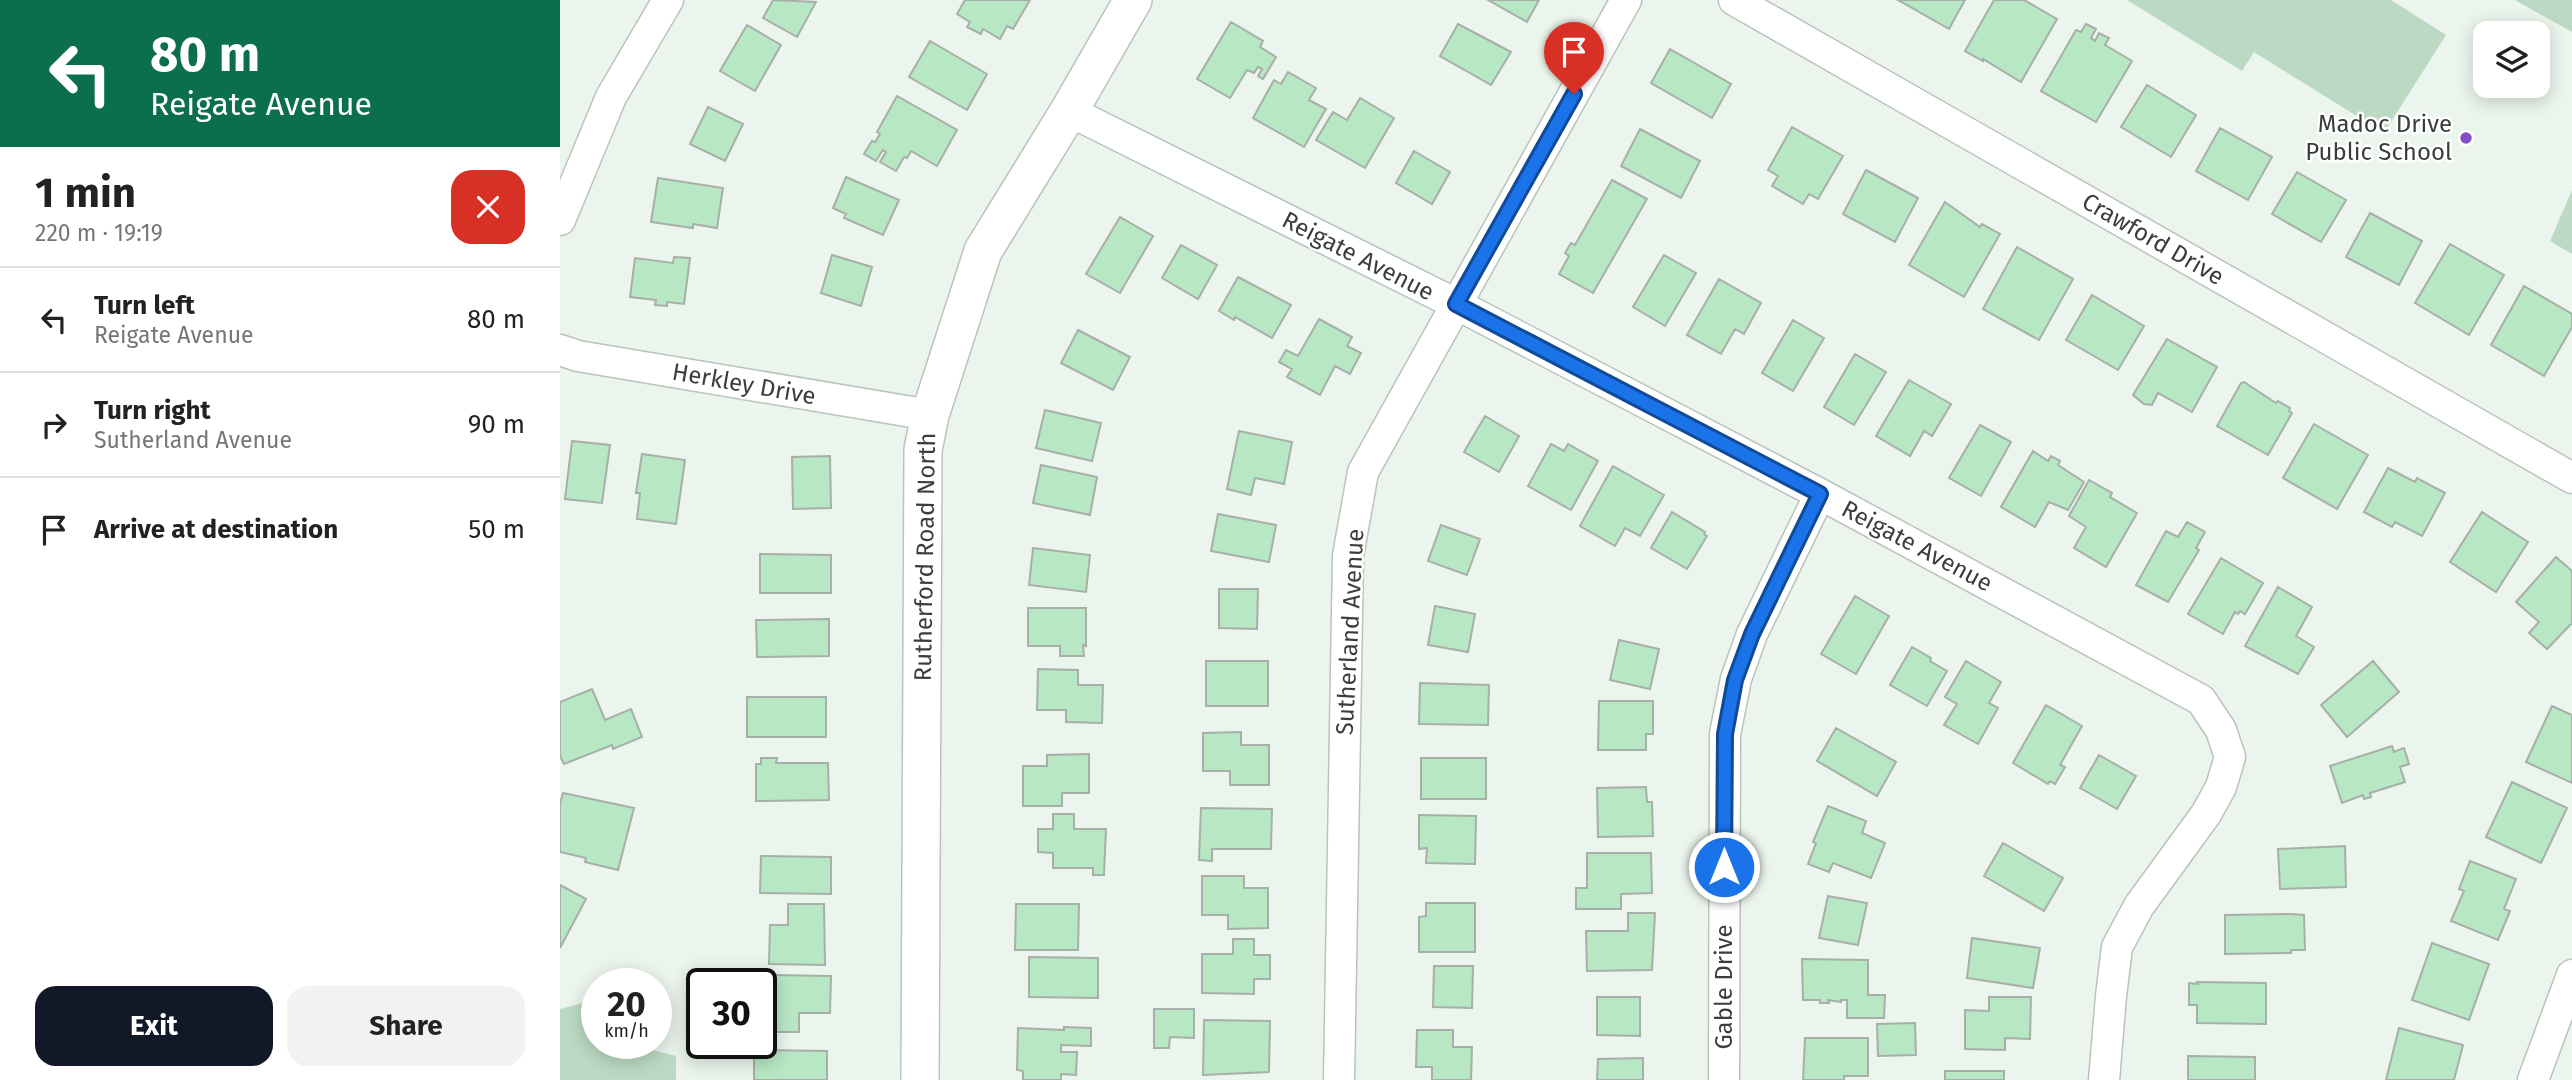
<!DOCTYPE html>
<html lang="en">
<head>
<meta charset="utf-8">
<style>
	body { margin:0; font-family:"Fira Sans",sans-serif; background:#f2f2f2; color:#222; height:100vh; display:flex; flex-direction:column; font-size:26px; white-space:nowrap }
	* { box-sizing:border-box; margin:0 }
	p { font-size:23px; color:#767676 }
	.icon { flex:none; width:38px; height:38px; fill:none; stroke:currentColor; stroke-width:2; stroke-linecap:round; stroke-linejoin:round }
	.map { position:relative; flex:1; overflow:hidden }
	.sheet { display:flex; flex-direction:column; background:#fff; width:560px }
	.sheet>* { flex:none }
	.banner { background:#0b6e4f; color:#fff; overflow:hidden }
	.fabs { position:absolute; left:1913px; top:21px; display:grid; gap:14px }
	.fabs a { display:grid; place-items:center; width:77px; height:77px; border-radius:14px; background:#fff; box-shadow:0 4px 18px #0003; font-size:35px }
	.speed { position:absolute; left:21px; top:968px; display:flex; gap:14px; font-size:35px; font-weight:700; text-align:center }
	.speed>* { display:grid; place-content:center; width:91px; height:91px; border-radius:50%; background:#fff; box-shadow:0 4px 18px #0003; line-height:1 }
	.speed small { font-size:18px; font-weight:400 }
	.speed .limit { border:4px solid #111; border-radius:10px; background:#fff; color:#111 }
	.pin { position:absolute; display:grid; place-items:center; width:60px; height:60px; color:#fff; margin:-72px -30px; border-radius:50% 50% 50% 0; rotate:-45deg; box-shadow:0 0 7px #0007 }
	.pin .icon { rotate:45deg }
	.me { position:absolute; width:77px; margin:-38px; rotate:0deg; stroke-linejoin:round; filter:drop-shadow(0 0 5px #0008) }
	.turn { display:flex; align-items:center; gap:24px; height:147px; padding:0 35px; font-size:32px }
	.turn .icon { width:91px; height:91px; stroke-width:2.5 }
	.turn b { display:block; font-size:49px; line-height:60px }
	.round { display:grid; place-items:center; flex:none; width:74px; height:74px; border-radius:21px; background:#f2f2f2 }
	.head { display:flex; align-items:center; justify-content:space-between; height:119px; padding:0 35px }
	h1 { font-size:42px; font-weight:700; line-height:52px }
	.button { display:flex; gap:14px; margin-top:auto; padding:14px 35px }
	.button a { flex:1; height:80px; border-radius:21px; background:#111827; color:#fff; font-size:28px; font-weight:700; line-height:80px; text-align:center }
	.button a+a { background:#f2f2f2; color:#222 }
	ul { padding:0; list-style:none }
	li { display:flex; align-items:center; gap:21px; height:105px; padding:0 35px; border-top:2px solid #e0e0e0 }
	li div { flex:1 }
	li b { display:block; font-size:26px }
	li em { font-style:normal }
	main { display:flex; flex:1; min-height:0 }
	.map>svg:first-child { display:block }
	.green { fill:#bcdac3 }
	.building { fill:#b8e7c4; stroke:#a6afa8; stroke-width:2 }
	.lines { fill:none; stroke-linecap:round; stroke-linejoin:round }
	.minor-casing { stroke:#bac3bc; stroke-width:33 }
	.tertiary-casing { stroke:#bac3bc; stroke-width:40 }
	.minor { stroke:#fff; stroke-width:30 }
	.tertiary { stroke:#fff; stroke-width:37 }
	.route-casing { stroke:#114b97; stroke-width:18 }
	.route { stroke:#1a73e8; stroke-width:12 }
	.poi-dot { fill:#874fc6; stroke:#fff; stroke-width:2.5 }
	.labels { text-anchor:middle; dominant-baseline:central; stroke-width:5; stroke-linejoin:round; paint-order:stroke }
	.poi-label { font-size:24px; fill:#3a3e3b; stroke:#fff; text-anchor:end }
	.street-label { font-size:24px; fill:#3a3e3b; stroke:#fff }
</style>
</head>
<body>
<main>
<section class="sheet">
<div class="banner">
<div class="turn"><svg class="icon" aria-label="left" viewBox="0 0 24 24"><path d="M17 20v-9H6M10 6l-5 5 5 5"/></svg><div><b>80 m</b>Reigate Avenue</div></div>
</div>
<div class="head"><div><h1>1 min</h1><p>220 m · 19:19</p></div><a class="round" style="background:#d93025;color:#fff"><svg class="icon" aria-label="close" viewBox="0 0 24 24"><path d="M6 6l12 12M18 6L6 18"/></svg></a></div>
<ul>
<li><svg class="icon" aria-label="left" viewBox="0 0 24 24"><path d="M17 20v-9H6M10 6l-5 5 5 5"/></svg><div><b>Turn left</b><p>Reigate Avenue</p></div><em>80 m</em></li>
<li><svg class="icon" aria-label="right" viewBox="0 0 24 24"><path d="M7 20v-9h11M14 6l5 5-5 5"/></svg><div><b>Turn right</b><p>Sutherland Avenue</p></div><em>90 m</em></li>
<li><svg class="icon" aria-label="arrive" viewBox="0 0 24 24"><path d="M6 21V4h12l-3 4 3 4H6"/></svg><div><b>Arrive at destination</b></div><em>50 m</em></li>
</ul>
<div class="button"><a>Exit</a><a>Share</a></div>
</section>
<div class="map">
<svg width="2012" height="1080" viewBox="0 0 2012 1080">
	<rect width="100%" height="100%" fill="#ebf5ed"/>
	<path class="green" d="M1567,0h264l55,35 -62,98 -130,-81 -12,19z
		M1955,0h57v32z
		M2012,190v64l-22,-13z
		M37,999v44h43l4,5 32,8v24h-116v-71z"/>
	<path class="building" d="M213,0l43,2 -19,35 -34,-19z
		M405,0h65l-17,29 -6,-3 -7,13 -17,-10 -2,5 -14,-7 3,-5 -13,-8z
		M928,0h51l-12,22z
		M1338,0h67l-16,29z
		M1434,0h30l33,19 -36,63 -38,-23v2l-18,-10z
		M671,22l32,19 -3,6 16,10 -13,22 -5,-3 4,-7 -4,-2 -4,6 -7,-3 -17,28 -33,-19z
		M898,24l53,28 -20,33 -51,-29z
		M1526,24l10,5 -5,9 4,3 4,-8 10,5 -4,7 27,16 -36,61 -55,-31 35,-61 5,2z
		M187,25l34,20 -26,46 -35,-20z
		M370,41l57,33 -20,36 -58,-33z
		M1110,49l61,35 -19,34 -61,-35z
		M728,72l28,16 -7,12 17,9 -22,38 -51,-29 21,-38 7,4z
		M1587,85l49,30 -25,42 -50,-30z
		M337,96l60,34 -20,36 -26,-15 -4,7 -3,-1 -8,14 -16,-9 6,-10 -3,-2 -7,11 -12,-7 8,-13 3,1 5,-8 -3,-2z
		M800,98l34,20 -29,50 -49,-28 17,-28 14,8z
		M148,107l35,17 -18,37 -35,-17z
		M1232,127l51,29 -25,43 -9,-5 -6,10 -31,-18 6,-10 -10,-6z
		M1660,128l52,29 -24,43 -52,-29z
		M1080,129l60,32 -19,37 -60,-32z
		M854,151l36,21 -18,32 -36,-21z
		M1306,170l52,28 -23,44 -52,-28z
		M1737,172l49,28 -25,42 -49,-28z
		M286,177l53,23 -16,35 -39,-17 2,-4 -13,-6z
		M98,178l65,10 -6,40 -24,-4v4l-42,-6z
		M1052,180l35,19 -54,94 -34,-19 10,-18 -4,-3 6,-10 4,2z
		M1385,202l35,25 2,-3 18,10 -36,63 -55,-32z
		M1810,213l52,28 -23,44 -53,-28z
		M560,217l33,19 -33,57 -34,-19z
		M1890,244l54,31 -35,60 -54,-32z
		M621,245l36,20 -19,34 -36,-21z
		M1457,247l56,32 -34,61 -56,-31z
		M272,255l40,12 -11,39 -40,-13z
		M1104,255l32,18 -31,53 -32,-19z
		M114,257l16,1 -6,46 -17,-2v4l-12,-1 1,-5 -26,-3 5,-39 38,5z
		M678,277l53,28 -19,33 -37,-21 -1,3 -15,-9z
		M1159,279l42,24 -17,31 -9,-5 -14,25 -34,-19z
		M1964,286l48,28v13l-28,49 -53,-31z
		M1532,295l52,31 -26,44 -52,-30z
		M759,319l33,18 -5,9 14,7 -11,21 -15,-8 -15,29 -33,-18 5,-8 -13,-7 7,-12 12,6z
		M1233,320l31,18 -31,53 -31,-18z
		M518,330l52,27 -17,33 -52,-27z
		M1607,339l50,28 -25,45 -34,-19 -6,12 -8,-1 -11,-9z
		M1295,354l31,18 -32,53 -30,-18z
		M1349,380l42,24 -19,32 -8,-5 -14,25 -34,-20z
		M1684,382l32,21 2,-2 12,7 -1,3 3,2 -24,42 -51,-29 24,-43z
		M485,410l56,13 -9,38 -56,-13z
		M925,416l34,20 -20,36 -35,-20z
		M1754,424l54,31 -31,54 -54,-31z
		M1420,425l31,17 -30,54 -32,-18z
		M679,431l53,11 -8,42 -29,-6 -4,17 -24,-6z
		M12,441l38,4 -8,58 -37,-4z
		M991,444l13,7 4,-7 30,17 -27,49 -43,-24z
		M1473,451l15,10 3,-5 9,5 -2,4 26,17 -16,28 -19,-8 -14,25 -34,-20z
		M82,454l43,6 -9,64 -39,-5 3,-26h-4z
		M270,456l1,52 -38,1 -1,-52z
		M481,465l56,12 -7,38 -57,-12z
		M1053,466l51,29 -24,41 -15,-8 -10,18 -35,-20z
		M1828,468l27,14 2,-4 28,15 -23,43 -27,-14 -3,5 -28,-15z
		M1529,480l23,13 -2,4 27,16 -31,54 -32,-19 12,-21 -17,-11z
		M1112,512l33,20 -1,2 3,2 -20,33 -36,-21z
		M1922,512l46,30 -32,50 -46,-30z
		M658,514l58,11 -7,37 -58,-11z
		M1627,522l18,10 -9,16 3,2 -31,52 -32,-17 30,-54 12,6z
		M881,525l39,14 -13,36 -39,-14z
		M473,548l57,7 -4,37 -57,-7z
		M200,554l71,1v38h-71z
		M1996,557l16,14v52l-25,26 -18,-16 10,-11 -23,-20z
		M1661,558l42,25 -18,31 -5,-3 -2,3 -3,-2 -12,22 -35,-20z
		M1718,587l34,20 -16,29 18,11 -16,27 -53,-28z
		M659,589h39l-1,40 -38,-1z
		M1295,596l34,20 -33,58 -35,-20z
		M875,606l40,8 -7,38 -40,-7z
		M468,608h58v38l-3,-1 1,11h-24v-10h-32z
		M269,619v37l-72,1 -1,-37z
		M1059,640l40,9 -9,40 -40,-9z
		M1352,647l19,11 -1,3 17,10 -20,35 -37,-21z
		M646,661h62v45h-62z
		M1406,661l35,21 -12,21 9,5 -20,36 -34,-19 13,-21 -12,-7z
		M1813,661l26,31 -52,45 -26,-32z
		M478,669l40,1v15h25l-1,38 -36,-1v-12h-29z
		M860,683l69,2 -1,40 -69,-1z
		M32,689l13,31 26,-11 11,28 -29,12 -1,-4 -48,19 -4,-8v-54z
		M187,697h79v40h-79z
		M1039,701h54v33h-7v16h-48z
		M1486,705l36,21 -22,39 5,2 -10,17 -5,-3 -2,3 -35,-21z
		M1992,706l20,9v68l-46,-21z
		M1276,728l60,34 -19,34 -60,-35z
		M681,732v13h28v40h-39v-14h-27v-38z
		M1832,746l2,6 10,-4 5,16 -9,3 5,15 -35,11 1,4 -7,2 -1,-4 -21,8 -12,-37z
		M529,754v39h-27v13h-39v-40h24v-11z
		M1539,755l37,21 -19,33 -37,-21z
		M201,758h16l-1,5h52l1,37 -73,1v-37h5z
		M861,758h65v41h-65z
		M1952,782l55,26 -26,55 -55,-26z
		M1086,787l1,15h5l1,34 -55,1 -1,-49z
		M3,793l71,15 -16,62 -33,-8 1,-4 -26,-6v-48z
		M1268,806l38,15 -4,12 23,10 -14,35 -38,-15 -4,9 -21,-8 8,-21 -3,-1z
		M641,808l71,1 -1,40h-59v12l-13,-1z
		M493,814h21v15h32l-2,46h-11v-7h-40v-15l-15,-1v-23h15z
		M859,815l57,1 -1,48 -49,-1 1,-15 -8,1z
		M1443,843l60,35 -19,33 -60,-35z
		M1785,846l1,41 -66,2 -2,-40z
		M1027,853h64l1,40 -31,1v15h-45v-21h11z
		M201,856l70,1v37l-71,-1z
		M1910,861l46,18 -12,30 6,2 -12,29 -47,-19 13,-30 -5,-2z
		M642,876h42v12h24v40l-40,1v-14h-26z
		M0,885l26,14 -26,49z
		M1268,896l39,7 -9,42 -39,-7z
		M866,903h49v49h-56v-35l7,-1z
		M228,904h36l1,61 -56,-1 1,-39h18z
		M456,904h63l-1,46h-63z
		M1068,913h27l-3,57 -65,1 -1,-40h42z
		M1731,914l13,1 1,35h-14v3l-66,1v-39z
		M1412,938l68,10 -7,40 -66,-10z
		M673,939h21v16h16v24h-16v15l-52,-1v-39h31z
		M1872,943l57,21 -20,56 -57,-20z
		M469,957l69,1v40l-69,-1z
		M1242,959l66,1v35h17l-1,23h-37v-18h-6v2l-13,-2 1,3h-9v-3h-17z
		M874,966h39l-1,42 -39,-1z
		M211,975l60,1 -1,37h-31v19h-28z
		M1637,982l69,1v41l-69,-1v-18h-8v-22l9,1z
		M1037,997h43v39l-43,-1z
		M1429,997h42l-1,42 -25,-1v12l-40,-1v-39l24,1z
		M594,1009h40v29l-24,-1 -1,11h-15z
		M644,1020l66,1 -1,51 -66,3z
		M1355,1023l1,32 -38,1 -1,-32z
		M504,1027l27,1v18l-30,-1v7h16l-1,23 -15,-1v6h-38v-9l-6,-1 1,-42 46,2z
		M1839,1028l64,17 -9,35h-68z
		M857,1030h36v17h19l-1,33h-39v-13h-16z
		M1245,1038h63v38h-24v4h-41z
		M194,1050l73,1v29h-73z
		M1628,1056l67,1v23h-67z
		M1083,1058v22h-46l1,-21z
		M1385,1071h59v9h-59z"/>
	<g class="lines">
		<defs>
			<path id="minor" d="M1174,0l838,478
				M509,111l387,193 364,190 381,206 20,30 9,27 -9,30 -15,27 -67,92 -22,41 -6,49 -7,84
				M0,220l51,-123 57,-97
				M0,350l18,6 352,59
				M779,1080l9,-524 15,-84 263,-472
				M1164,1080l1,-346 11,-55 16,-45 68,-140
				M1973,1080l39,-105"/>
			<path id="tertiary" d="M360,1080l3,-630 7,-35 53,-164 86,-140 64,-111"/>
		</defs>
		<use href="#minor" class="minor-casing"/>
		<use href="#tertiary" class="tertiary-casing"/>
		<use href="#minor" class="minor"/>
		<use href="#tertiary" class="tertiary"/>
	</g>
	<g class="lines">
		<defs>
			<path id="route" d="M1014,94l-118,210 364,190 -68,140 -17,46 -10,54 -1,133"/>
		</defs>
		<use href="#route" class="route-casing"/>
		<use href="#route" class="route"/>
	</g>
	<circle class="poi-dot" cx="1906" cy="138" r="7"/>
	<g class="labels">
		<g class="poi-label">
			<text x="1892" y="124">Madoc Drive<tspan x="1892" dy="28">Public School</tspan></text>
		</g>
		<g class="street-label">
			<text transform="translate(1593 239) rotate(30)">Crawford Drive</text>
			<text transform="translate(798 256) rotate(27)">Reigate Avenue</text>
			<text transform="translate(184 384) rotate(10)">Herkley Drive</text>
			<text transform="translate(1357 546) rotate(28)">Reigate Avenue</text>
			<text transform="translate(365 557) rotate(-89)">Rutherford Road North</text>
			<text transform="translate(790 632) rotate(-87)">Sutherland Avenue</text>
			<text transform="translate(1164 987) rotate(-90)">Gable Drive</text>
		</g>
	</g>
</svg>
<div class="fabs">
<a><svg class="icon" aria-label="layers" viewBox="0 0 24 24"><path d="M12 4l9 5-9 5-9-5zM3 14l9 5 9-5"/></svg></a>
</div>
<div class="speed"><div>20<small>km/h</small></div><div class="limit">30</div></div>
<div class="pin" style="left:1014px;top:94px;background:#d93025"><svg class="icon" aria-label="arrive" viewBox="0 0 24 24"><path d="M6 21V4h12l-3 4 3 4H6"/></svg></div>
<svg class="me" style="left:1164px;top:867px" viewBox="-20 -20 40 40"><circle r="17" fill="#1a73e8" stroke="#fff" stroke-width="3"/><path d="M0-11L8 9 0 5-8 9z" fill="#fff"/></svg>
</div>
</main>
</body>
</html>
